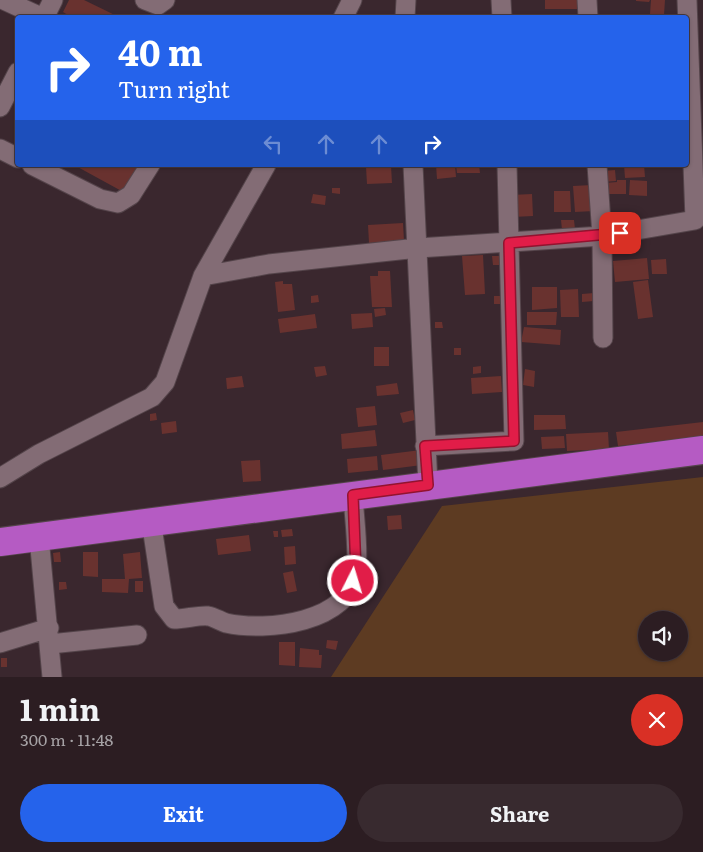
<!DOCTYPE html>
<html lang="en">
<head>
<meta charset="utf-8">
<style>
	body { margin:0; font-family:Literata,serif; background:#382a2f; color:#f1f3f6; height:100vh; display:flex; flex-direction:column; font-size:19px; white-space:nowrap }
	* { box-sizing:border-box; margin:0 }
	p { font-size:16px; color:#a6a2a5 }
	.icon { flex:none; width:28px; height:28px; fill:none; stroke:currentColor; stroke-width:2; stroke-linecap:round; stroke-linejoin:round }
	.map { position:relative; height:677px; overflow:hidden }
	.details { display:flex; flex-direction:column; background:#2c1d22; flex:1 }
	.details>* { flex:none }
	.top-card { position:absolute; left:15px; top:15px; width:674px; height:152px; border-radius:5px; box-shadow:0 1px 4px #0004,0 0 0 1px #483b40; background:#2563eb; color:#fff; overflow:hidden }
	.buttons { position:absolute; left:638px; top:611px; display:grid; gap:10px }
	.buttons a { display:grid; place-items:center; width:50px; height:50px; border-radius:50%; background:#2c1d22; box-shadow:0 1px 4px #0004,0 0 0 1px #483b40; font-size:25px }
	.pin { position:absolute; display:grid; place-items:center; width:42px; height:42px; color:#fff; margin:-21px; border-radius:10px; box-shadow:0 2px 8px #0006 }
	.me { position:absolute; width:55px; margin:-28px; rotate:5deg; stroke-linejoin:round; filter:drop-shadow(0 0 4px #0008) }
	.turn { display:flex; align-items:center; gap:18px; height:105px; padding:0 20px; font-size:22px }
	.turn .icon { width:65px; height:65px; stroke-width:2.5 }
	.turn b { display:block; font-size:35px; line-height:42px }
	.lanes { display:flex; align-items:center; height:48px; padding:0 20px; background:#0003; justify-content:center; gap:25px; direction:ltr }
	.lanes .off { opacity:.35 }
	.round { display:grid; place-items:center; flex:none; width:52px; height:52px; border-radius:26px; background:#382a2f }
	.overview { display:flex; align-items:center; justify-content:space-between; height:85px; padding:0 20px }
	h1 { font-size:30px; font-weight:700; line-height:38px }
	.cta { display:flex; gap:10px; margin-top:auto; padding:10px 20px }
	.cta a { flex:1; height:58px; border-radius:30px; background:#2563eb; color:#fff; font-size:20px; font-weight:700; line-height:58px; text-align:center }
	.cta a+a { background:#382a2f; color:#f1f3f6 }
	.map>svg:first-child { display:block }
	.green { fill:#5d3b22; fill-rule:evenodd }
	.building { fill:#69322f }
	.lines { fill:none; stroke-linecap:round; stroke-linejoin:round }
	.minor-casing { stroke:#54444a; stroke-width:21 }
	.highway-casing { stroke:#54444a; stroke-width:30 }
	.minor { stroke:#836c75; stroke-width:19 }
	.highway { stroke:#b55bc3; stroke-width:28 }
	.route-casing { stroke:#92132f; stroke-width:12 }
	.route { stroke:#e11d48; stroke-width:9 }
</style>
</head>
<body>
<div class="map">
<svg width="703" height="677" viewBox="0 0 703 677">
	<rect width="100%" height="100%" fill="#3a272e"/>
	<path class="green" d="M703,477v200h-372l111,-171zM646,620h33v32h-33z"/>
	<path class="building" d="M69,0h15l37,18h-48l-10,-6z
		M545,0h36v9h-36z
		M636,0h14l-1,2 -13,-1z
		M651,0h14l-1,15 -14,-1z
		M74,165h59l8,4 -14,25z
		M436,165h19l1,12 -19,2z
		M456,165h23l1,8h-23z
		M624,165h20l1,12 -20,1z
		M391,166l1,17 -25,1 -1,-17z
		M615,170l1,11 -13,1v-11z
		M617,180h9v14h-20l-1,-11 12,-1z
		M630,180l17,1v15l-18,-1z
		M592,185l2,26 -19,1 -2,-26z
		M332,188h8v6l-8,-1z
		M554,191h16l1,21h-17z
		M313,194l13,2 -1,9 -14,-2z
		M532,194l1,22 -20,1 -2,-22z
		M561,220h13l1,9 -13,1z
		M403,223l1,18 -35,2 -1,-18z
		M483,255l2,39 -20,1 -3,-39z
		M492,256h9v9h-8z
		M647,258l2,21 -34,3 -2,-21z
		M666,259l1,15h-15l-1,-14z
		M378,271h12l2,36h-20l-2,-31h8z
		M648,280l5,37 -15,2 -5,-37z
		M283,281v3h9l3,26 -17,2 -3,-30z
		M532,287h25v21l-25,2z
		M578,289l1,28h-18l-1,-27z
		M594,293v8l-12,1v-8z
		M318,295l1,7 -8,1v-7z
		M494,296h7v8h-7z
		M385,308l1,7 -11,2 -1,-8z
		M527,312h30l-1,13h-29z
		M372,313l1,14 -21,2 -1,-15z
		M315,314l2,14 -37,5 -2,-14z
		M435,322h7l1,6h-8z
		M524,327l37,3 -1,15 -39,-3z
		M374,347h15v19h-15z
		M454,348h7v7h-7z
		M325,366l2,9 -11,2 -2,-10z
		M481,366v7l-8,1v-7z
		M525,369l10,2 -1,16 -11,-2z
		M242,376l2,11 -17,2 -1,-11z
		M501,376l1,16 -30,2 -1,-16z
		M397,383l2,11 -22,2 -1,-10z
		M375,406l2,19 -19,2 -2,-19z
		M413,410l2,10 -12,3 -3,-10z
		M156,413l1,7 -7,1v-7z
		M534,415h31l1,14 -32,1z
		M176,421l1,11 -15,2 -1,-11z
		M703,422v15l-85,9 -2,-14z
		M375,430l2,16 -35,3 -1,-15z
		M608,432l1,17 -42,2 -1,-17z
		M564,436l1,12 -23,1 -1,-12z
		M421,450l1,15 -39,5 -2,-15z
		M377,456l1,14 -30,3 -1,-14z
		M260,460l1,21 -18,1 -2,-21z
		M401,515l1,14 -14,1 -1,-14z
		M292,529l1,7 -11,1 -1,-7z
		M273,531h5v6h-4z
		M249,535l2,16 -33,4 -2,-16z
		M295,546l1,18 -11,1 -1,-18z
		M60,552l1,10h-7l-1,-9z
		M83,552h15v25l-15,-1z
		M140,552l2,26 -13,1 -1,14 -26,-1v-13h23l-2,-25z
		M293,571l4,20 -10,2 -4,-20z
		M135,581h8v11h-8z
		M59,582h7l1,7 -8,1z
		M327,640l11,1 -2,9 -10,-2z
		M279,642h16v24l-16,-1z
		M300,648l19,2v5h3l-1,13 -22,-1z
		M1,658h6v9h-6z"/>
	<g class="lines">
		<defs>
			<path id="minor" d="M4,0l39,18
				M145,0l13,5 7,-5
				M501,0l1,18
				M587,0l1,18
				M44,18l9,-18
				M343,18l9,-18
				M405,18l1,-18
				M0,107l18,-35
				M0,149l18,9
				M32,165l68,34 18,4 13,-8 19,-30
				M413,165l15,320
				M597,165l5,71 1,102
				M203,276l66,-12 149,-16 184,-12 93,-16 -8,-220
				M425,446l89,-5 -7,-276
				M0,478l39,-24 113,-57 13,-15 38,-106 63,-111
				M151,520l13,86 10,13c11,0 25,-4 34,-3 6,1 12,5 18,7 40,9 125,0 130,-52 3,-22 -2,-54 -3,-76
				M39,537l13,140
				M0,643l49,-15
				M50,644l87,-9"/>
			<path id="highway" d="M0,542l703,-92"/>
		</defs>
		<use href="#minor" class="minor-casing"/>
		<use href="#highway" class="highway-casing"/>
		<use href="#minor" class="minor"/>
		<use href="#highway" class="highway"/>
	</g>
	<g class="lines">
		<defs>
			<path id="route" d="M353,581l3,-10 -3,-76 75,-10 -3,-39 89,-5 -5,-198 111,-10"/>
		</defs>
		<use href="#route" class="route-casing"/>
		<use href="#route" class="route"/>
	</g>
</svg>
<div class="buttons">
<a><svg class="icon" aria-label="sound" viewBox="0 0 24 24"><path d="M4 9h4l5-4v14l-5-4H4zM17 9q2 3 0 6"/></svg></a>
</div>
<div class="pin" style="left:620px;top:233px;background:#d93025"><svg class="icon" aria-label="arrive" viewBox="0 0 24 24"><path d="M6 21V4h12l-3 4 3 4H6"/></svg></div>
<svg class="me" style="left:353px;top:581px" viewBox="-20 -20 40 40"><circle r="17" fill="#e11d48" stroke="#fff" stroke-width="3"/><path d="M0-11L8 9 0 5-8 9z" fill="#fff"/></svg>
<div class="top-card">
<div class="turn"><svg class="icon" aria-label="right" viewBox="0 0 24 24"><path d="M7 20v-9h11M14 6l5 5-5 5"/></svg><div><b>40 m</b>Turn right</div></div>
<div class="lanes"><svg class="icon off" aria-label="left" viewBox="0 0 24 24"><path d="M17 20v-9H6M10 6l-5 5 5 5"/></svg><svg class="icon off" aria-label="ahead" viewBox="0 0 24 24"><path d="M12 20V5M6 11l6-6 6 6"/></svg><svg class="icon off" aria-label="ahead" viewBox="0 0 24 24"><path d="M12 20V5M6 11l6-6 6 6"/></svg><svg class="icon" aria-label="right" viewBox="0 0 24 24"><path d="M7 20v-9h11M14 6l5 5-5 5"/></svg></div>
</div>
</div>
<section class="details">
<div class="overview"><div><h1>1 min</h1><p>300 m · 11:48</p></div><a class="round" style="background:#d93025;color:#fff"><svg class="icon" aria-label="close" viewBox="0 0 24 24"><path d="M6 6l12 12M18 6L6 18"/></svg></a></div>
<div class="cta"><a>Exit</a><a>Share</a></div>
</section>
</body>
</html>
